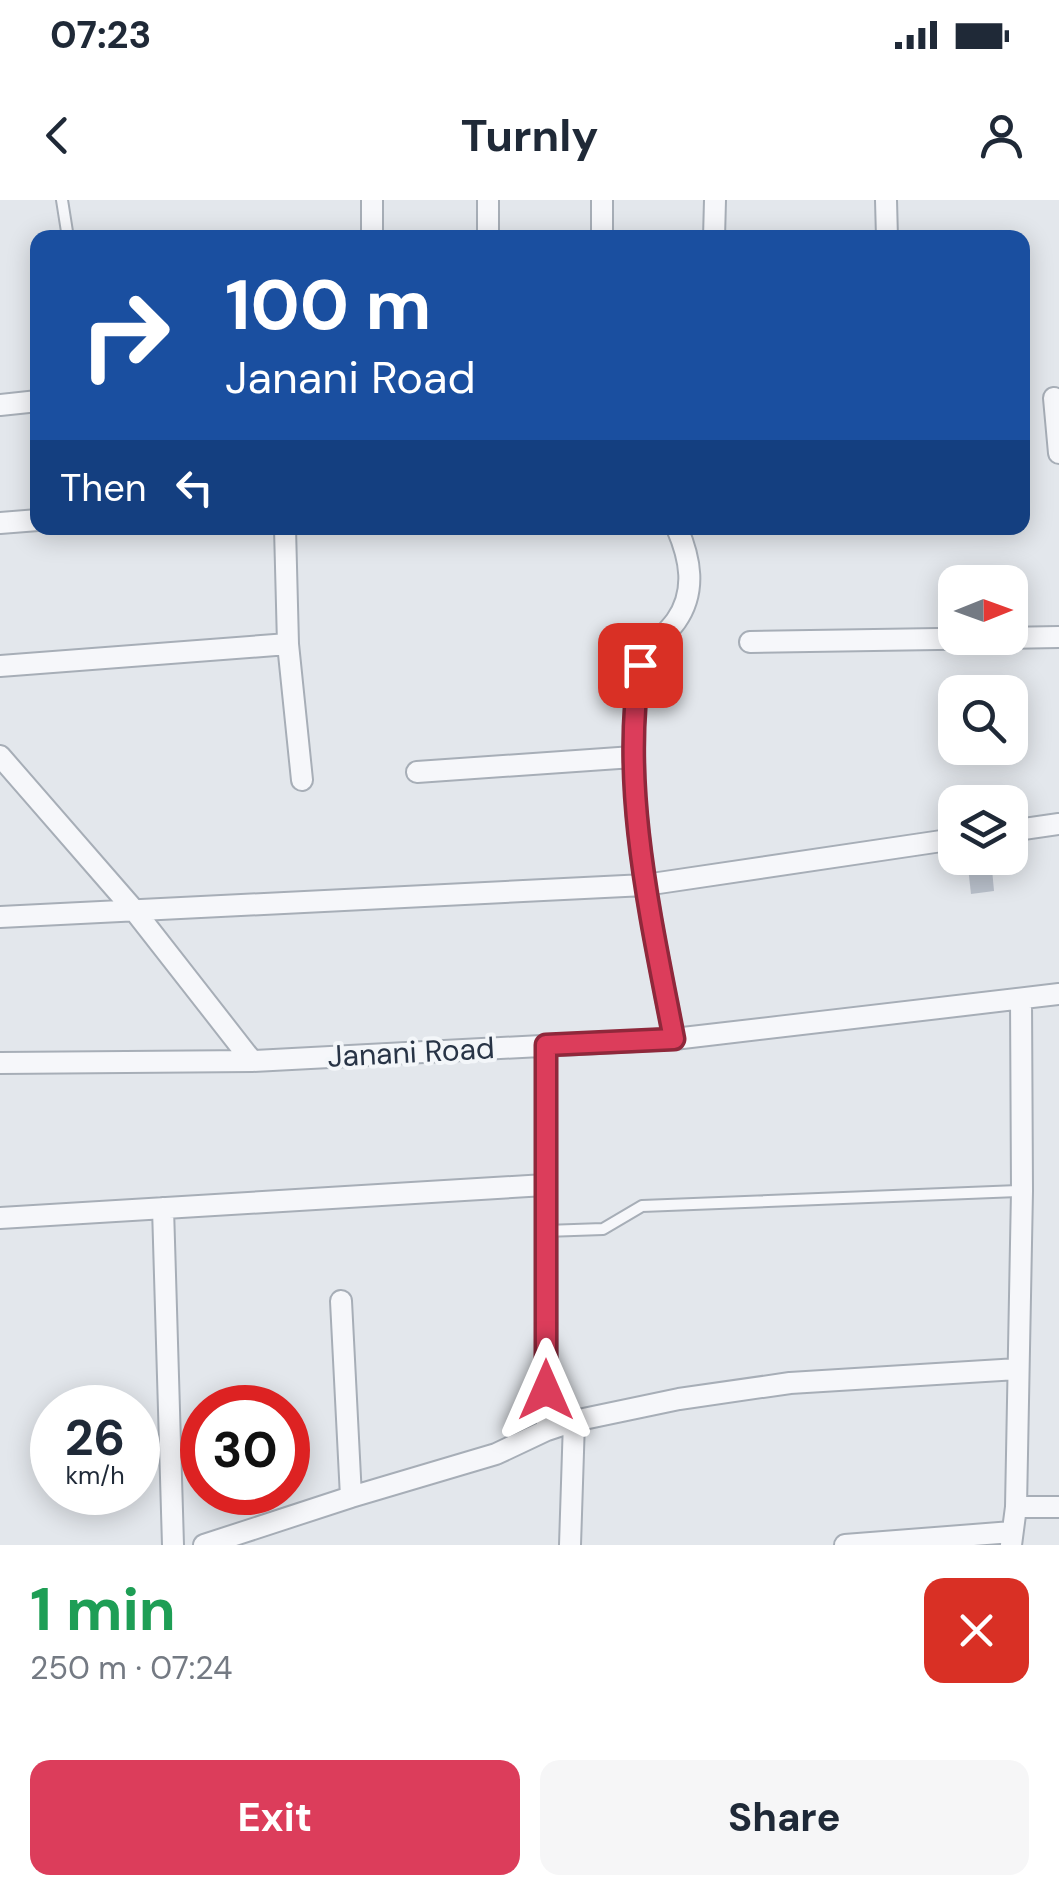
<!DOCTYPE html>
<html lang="en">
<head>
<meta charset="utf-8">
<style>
	body { margin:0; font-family:"DM Sans",sans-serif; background:#f6f6f7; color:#1f2937; height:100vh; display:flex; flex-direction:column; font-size:38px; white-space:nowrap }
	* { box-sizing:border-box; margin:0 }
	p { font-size:32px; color:#747a83 }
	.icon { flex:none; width:55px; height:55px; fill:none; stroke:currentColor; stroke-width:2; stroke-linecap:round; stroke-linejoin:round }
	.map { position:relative; height:1345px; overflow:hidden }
	.panel { display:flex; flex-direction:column; background:#fff; flex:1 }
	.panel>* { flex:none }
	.top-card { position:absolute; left:30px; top:30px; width:1000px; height:305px; border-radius:20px; box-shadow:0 5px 25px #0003; background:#1a4fa0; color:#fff; overflow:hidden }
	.needle { width:65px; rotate:89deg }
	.buttons { position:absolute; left:938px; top:365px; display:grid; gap:20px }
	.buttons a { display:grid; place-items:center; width:90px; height:90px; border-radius:20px; background:#fff; box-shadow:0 5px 25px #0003; font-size:50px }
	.speed { position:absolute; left:30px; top:1185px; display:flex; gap:20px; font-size:50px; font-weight:700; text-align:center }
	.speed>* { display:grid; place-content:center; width:130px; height:130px; border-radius:50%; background:#fff; box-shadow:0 5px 25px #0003; line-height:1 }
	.speed small { font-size:25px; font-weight:400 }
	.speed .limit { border:15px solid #d22; background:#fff; color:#111 }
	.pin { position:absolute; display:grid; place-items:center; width:85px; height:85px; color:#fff; margin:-42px; border-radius:20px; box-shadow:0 5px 15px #0006 }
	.me { position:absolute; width:110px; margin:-55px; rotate:0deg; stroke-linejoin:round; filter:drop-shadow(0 0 8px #0008) }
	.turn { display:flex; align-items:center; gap:35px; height:210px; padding:0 30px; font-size:45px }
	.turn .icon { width:130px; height:130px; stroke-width:2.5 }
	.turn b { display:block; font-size:70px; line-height:85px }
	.then { display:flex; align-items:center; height:95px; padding:0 30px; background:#0003; gap:20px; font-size:38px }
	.round { display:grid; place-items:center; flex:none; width:105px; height:105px; border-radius:20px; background:#f6f6f7 }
	.summary { display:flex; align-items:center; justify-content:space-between; height:170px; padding:0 30px }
	h1 { font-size:60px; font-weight:700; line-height:75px; color:#1e9e55 }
	.cta { display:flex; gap:20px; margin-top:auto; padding:20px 30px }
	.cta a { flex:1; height:115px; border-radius:20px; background:#dc3d5b; color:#fff; font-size:40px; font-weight:700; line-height:115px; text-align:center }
	.cta a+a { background:#f6f6f7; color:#1f2937 }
	.status { display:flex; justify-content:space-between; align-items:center; height:70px; padding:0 50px; background:#fff; direction:ltr }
	.status svg { height:28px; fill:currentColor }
	header { display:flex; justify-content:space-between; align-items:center; height:130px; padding:0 30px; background:#fff; font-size:45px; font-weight:700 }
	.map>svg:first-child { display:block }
	.building { fill:#b9c0cb }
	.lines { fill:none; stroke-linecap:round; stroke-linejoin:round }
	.service-casing { stroke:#a7aeb7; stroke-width:14 }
	.minor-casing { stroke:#a7aeb7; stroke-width:24 }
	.service { stroke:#f6f7fa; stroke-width:10 }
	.minor { stroke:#f6f7fa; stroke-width:20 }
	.route-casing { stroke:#8f283b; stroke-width:25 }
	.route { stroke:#dc3d5b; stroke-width:18 }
	.labels { text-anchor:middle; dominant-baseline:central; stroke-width:8; stroke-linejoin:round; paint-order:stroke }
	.street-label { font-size:30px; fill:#283446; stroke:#f3f6f9 }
</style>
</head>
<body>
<div class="status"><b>07:23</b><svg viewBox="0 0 49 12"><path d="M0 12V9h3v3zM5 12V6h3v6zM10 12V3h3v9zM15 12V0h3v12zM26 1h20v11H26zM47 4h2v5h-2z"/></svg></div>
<header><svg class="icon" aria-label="back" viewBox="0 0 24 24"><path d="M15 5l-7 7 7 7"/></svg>Turnly<svg class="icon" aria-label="person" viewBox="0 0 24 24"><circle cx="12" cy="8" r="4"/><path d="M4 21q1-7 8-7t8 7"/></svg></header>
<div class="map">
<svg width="1059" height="1345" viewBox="0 0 1059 1345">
	<rect width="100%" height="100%" fill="#e3e7ec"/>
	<path class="building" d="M967,658h24l3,33 -23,3z"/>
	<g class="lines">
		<defs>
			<path id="service" d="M62,0l6,38
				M545,1031l58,-2 39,-23 379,-15"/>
			<path id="minor" d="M372,0v38
				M886,0l1,38
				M488,38v-38
				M602,38v-38
				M714,38l1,-38
				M1054,198l5,55
				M0,205l38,-4
				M0,323l38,-3
				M285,328l3,116 14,136
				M750,442l309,-5
				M0,466l288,-22
				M0,556l134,154 118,151
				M417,572l216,-15
				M1010,631l49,-7
				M0,717l645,-32 310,-46
				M674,839c-23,-120 -54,-252 -34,-374 9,-17 25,-29 36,-44 21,-30 14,-63 1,-93
				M546,845l1,385
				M0,863l252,-2 422,-22 385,-45
				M163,1008l10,337
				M0,1018l545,-33
				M341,1101l10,196
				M1016,1307h43
				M204,1345l147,-48 145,-43 51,-24 27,-9 105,-22 111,-16 228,-14
				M570,1345l4,-124
				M845,1345l167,-13
				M1011,1345l5,-38 6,-316 -1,-192"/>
		</defs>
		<use href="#service" class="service-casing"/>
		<use href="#minor" class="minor-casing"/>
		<use href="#service" class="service"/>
		<use href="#minor" class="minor"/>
	</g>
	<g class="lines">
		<defs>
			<path id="route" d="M546,1190v-345l128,-6c-23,-120 -54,-252 -34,-374"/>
		</defs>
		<use href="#route" class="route-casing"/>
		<use href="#route" class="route"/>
	</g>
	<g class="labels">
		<g class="street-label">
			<text transform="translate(411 852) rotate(-3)">Janani Road</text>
		</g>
	</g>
</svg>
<div class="buttons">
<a><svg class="needle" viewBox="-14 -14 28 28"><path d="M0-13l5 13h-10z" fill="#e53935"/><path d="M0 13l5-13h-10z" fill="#747a83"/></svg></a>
<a><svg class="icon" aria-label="search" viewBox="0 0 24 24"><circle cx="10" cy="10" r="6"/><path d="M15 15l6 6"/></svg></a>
<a><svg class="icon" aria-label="layers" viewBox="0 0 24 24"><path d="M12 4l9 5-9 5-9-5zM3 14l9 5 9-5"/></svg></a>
</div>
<div class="speed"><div>26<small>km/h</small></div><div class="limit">30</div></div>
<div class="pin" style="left:640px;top:465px;background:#d93025"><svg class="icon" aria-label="arrive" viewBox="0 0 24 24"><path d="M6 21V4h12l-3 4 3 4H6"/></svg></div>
<svg class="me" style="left:546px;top:1190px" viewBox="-20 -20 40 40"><path d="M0-17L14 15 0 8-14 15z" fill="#dc3d5b" stroke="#fff" stroke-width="4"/></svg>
<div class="top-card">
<div class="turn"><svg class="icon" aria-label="right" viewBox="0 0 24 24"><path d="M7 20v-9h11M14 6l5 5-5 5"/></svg><div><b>100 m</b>Janani Road</div></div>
<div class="then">Then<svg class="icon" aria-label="left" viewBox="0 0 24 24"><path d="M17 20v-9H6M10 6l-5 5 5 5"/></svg></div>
</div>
</div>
<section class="panel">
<div class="summary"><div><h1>1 min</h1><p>250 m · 07:24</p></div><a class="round" style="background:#d93025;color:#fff"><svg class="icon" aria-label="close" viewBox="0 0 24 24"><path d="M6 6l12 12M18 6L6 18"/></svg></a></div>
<div class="cta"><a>Exit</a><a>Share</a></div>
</section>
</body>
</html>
